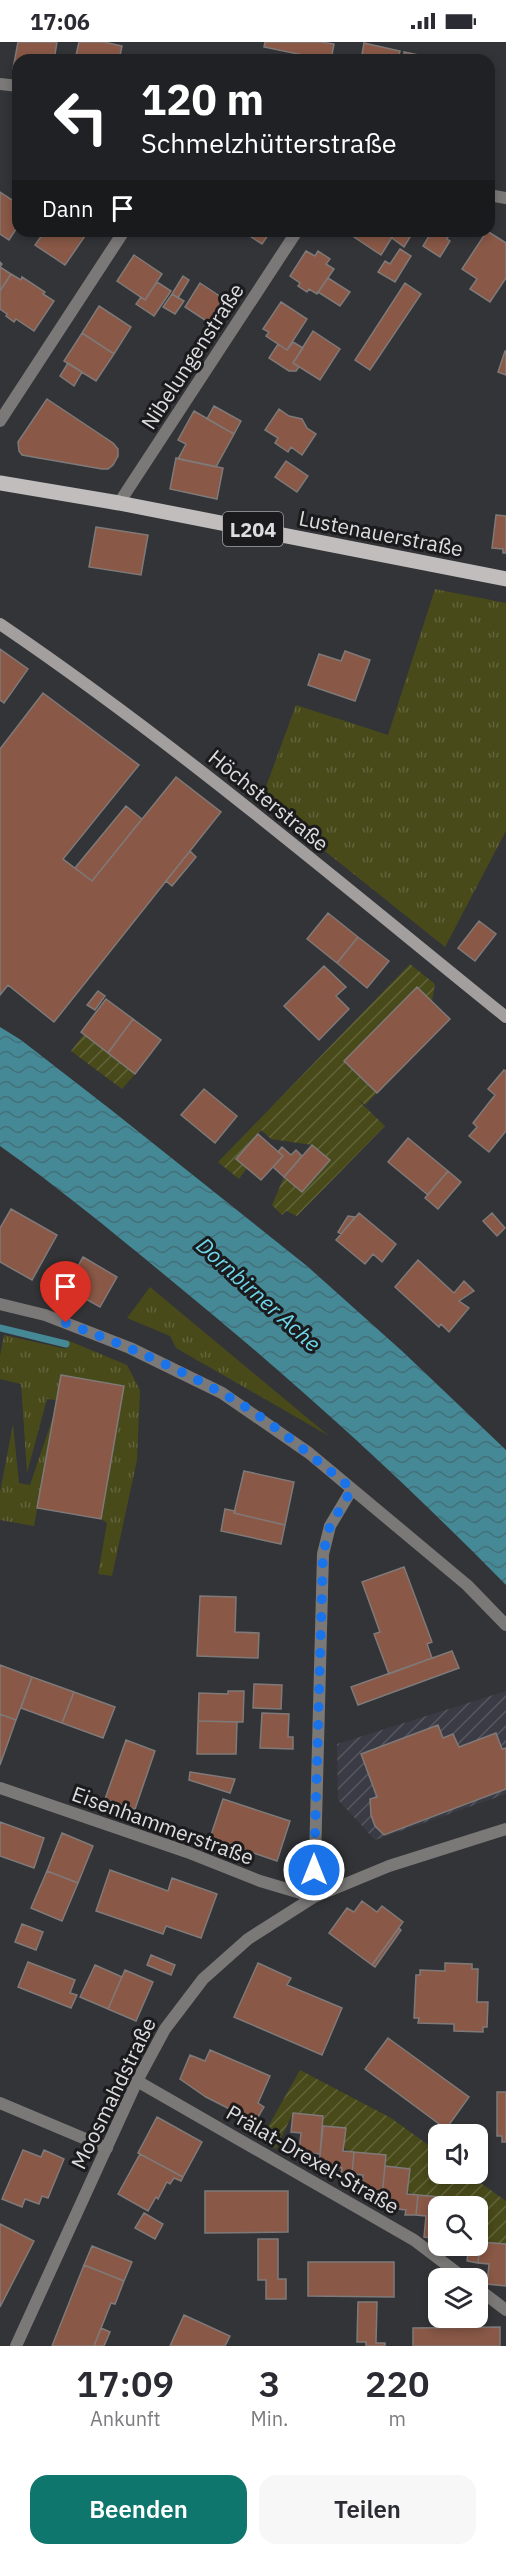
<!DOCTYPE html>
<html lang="de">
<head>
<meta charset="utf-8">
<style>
	body { margin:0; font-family:"IBM Plex Sans",sans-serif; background:#f7f7f7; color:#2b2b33; height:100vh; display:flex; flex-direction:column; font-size:22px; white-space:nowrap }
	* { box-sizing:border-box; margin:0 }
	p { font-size:20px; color:#7c7c81 }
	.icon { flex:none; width:33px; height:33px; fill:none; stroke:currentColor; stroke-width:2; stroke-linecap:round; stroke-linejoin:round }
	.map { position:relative; height:2304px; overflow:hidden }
	.side { display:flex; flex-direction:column; background:#fff; flex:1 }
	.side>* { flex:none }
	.top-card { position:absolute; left:12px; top:12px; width:483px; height:183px; border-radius:18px; box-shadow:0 3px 9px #0003; background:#202124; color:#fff; overflow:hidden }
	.buttons { position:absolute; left:428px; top:2082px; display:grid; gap:12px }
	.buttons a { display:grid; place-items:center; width:60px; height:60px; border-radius:12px; background:#fff; box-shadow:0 3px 9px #0003; font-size:30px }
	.pin { position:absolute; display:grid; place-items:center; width:51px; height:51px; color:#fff; margin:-62px -26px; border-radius:50% 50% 50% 0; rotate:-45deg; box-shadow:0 0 6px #0007 }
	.pin .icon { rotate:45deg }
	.me { position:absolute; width:66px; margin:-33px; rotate:0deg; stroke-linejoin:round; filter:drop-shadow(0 0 4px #0008) }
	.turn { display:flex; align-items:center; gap:21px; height:126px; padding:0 30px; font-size:27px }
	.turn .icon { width:78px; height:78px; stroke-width:2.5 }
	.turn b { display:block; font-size:42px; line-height:51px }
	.then { display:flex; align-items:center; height:57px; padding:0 30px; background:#0003; gap:12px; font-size:22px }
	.eta { display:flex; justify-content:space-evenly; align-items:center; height:102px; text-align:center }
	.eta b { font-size:36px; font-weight:600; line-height:42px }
	.action { display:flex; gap:12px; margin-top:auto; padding:12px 30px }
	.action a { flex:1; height:69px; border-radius:18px; background:#0f766e; color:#fff; font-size:24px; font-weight:600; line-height:69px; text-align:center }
	.action a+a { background:#f7f7f7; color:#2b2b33 }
	.status { display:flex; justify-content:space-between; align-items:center; height:42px; padding:0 30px; background:#fff; direction:ltr }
	.status svg { height:16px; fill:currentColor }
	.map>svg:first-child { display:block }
	.industrial { fill:url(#industrial-furrows) }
	.grass { fill:url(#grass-tufts) }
	.garden { fill:url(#garden-furrows) }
	.water { fill:url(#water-waves) }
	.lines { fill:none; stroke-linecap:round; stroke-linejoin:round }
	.stream { stroke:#458896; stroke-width:7 }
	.building { fill:#895846; stroke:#7f7a79; stroke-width:1.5 }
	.minor { stroke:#7b7978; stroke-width:12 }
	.tertiary { stroke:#7b7978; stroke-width:12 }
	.secondary { stroke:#a39f9e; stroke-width:12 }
	.primary { stroke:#c1bdbc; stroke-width:15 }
	.route { stroke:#1a73e8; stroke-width:10; stroke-dasharray:0 18 }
	.labels { text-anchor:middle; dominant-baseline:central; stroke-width:6; stroke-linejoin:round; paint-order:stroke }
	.shield { fill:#1b1b1d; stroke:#a3a3a5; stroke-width:1.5 }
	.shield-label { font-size:20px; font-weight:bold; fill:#dddddf }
	.street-label { font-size:21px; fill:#dddddf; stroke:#1b1b1d }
	.water-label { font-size:22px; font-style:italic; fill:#6ed7ec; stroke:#1b1b1d }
</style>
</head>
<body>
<div class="status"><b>17:06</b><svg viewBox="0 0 49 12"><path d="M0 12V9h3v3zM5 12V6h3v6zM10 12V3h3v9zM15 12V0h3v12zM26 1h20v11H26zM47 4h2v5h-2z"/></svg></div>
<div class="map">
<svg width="506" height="2304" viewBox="0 0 506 2304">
	<defs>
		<pattern id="industrial-furrows" width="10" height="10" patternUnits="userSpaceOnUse" patternTransform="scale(1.5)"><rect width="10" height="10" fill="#3a3b44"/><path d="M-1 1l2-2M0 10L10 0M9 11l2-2" fill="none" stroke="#56575f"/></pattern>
		<pattern id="grass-tufts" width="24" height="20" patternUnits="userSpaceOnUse" patternTransform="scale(1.5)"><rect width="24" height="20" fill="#484a1a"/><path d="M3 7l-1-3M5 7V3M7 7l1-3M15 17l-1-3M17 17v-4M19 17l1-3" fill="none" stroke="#62643b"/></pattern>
		<pattern id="garden-furrows" width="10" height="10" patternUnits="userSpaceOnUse" patternTransform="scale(1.5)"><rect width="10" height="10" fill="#484a1a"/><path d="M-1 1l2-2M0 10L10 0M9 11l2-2" fill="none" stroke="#62643b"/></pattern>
		<pattern id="water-waves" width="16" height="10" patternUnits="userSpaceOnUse" patternTransform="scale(1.5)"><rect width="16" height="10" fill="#458896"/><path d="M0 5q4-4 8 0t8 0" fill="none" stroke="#447079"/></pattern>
	</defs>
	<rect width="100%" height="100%" fill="#333437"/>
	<path class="industrial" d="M506,1649v103l-131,46 -37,-40 -1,-56z"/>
	<path class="grass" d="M435,547l71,14v228l-61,116 -184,-147 35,-95 92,30z
		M150,1245l179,149 -153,-88 -6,-12 -43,-18z
		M4,1293l62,14 1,-9 60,25 13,25 -3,70 -25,116 -14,-2 9,-51 -6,-4 23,-133 -63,-11 -5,25 -9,-1 -20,74 -6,-89 -21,-5v-23z
		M54,1372l-20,112 -34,-6v-28l13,-68 6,59 11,2z"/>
	<path class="garden" d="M410,922l25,20 -3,17 -15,-14 -72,74 32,32 -12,12 -9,-7 29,28 -88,90 -11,-5 -4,4 -10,-10 12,-28 18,15 28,-32 -18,-15 -41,-6 -10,-9 -24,29 10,9 -8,11 -21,-17z
		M84,992l51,40 -13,15 -51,-38z
		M300,2028l91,48 47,34v22h30l38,27v58l-29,-20v-33h-39v6l-145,-99 -17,36 -16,-8z"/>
	<path class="water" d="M0,985l21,13 89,69 197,157 95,85 104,99v135c-104,-106 -213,-205 -328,-299 -58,-48 -116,-96 -178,-140z"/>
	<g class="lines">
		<path class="stream" d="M0,1286l66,16"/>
	</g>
	<path class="building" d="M18,0h39l-3,18h-36v10l-5,-1z
		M79,0h25l18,4 -3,14h-44z
		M265,0h56l13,2 -3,16h-29l1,-5 -39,-8z
		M364,1l36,8 -1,4 5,1v-4l15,3 -1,5h-57z
		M0,150l18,12v22l-9,14 -9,-6z
		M45,189h33l7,5 -20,29 -30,-20z
		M242,189h29l-9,13z
		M345,189h51l-15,24z
		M396,189l14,6 -6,10 -12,-9z
		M432,189h23l-1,2 -3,-2 -4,8 3,2 -10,16 -17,-11z
		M487,189l19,12v35l-16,24 -20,-13 7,-10 -15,-10z
		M400,207l11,7 -16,26 -17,-10 7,-11 5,3z
		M306,209l9,5 3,-5 12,8 -4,5 8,5 -17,25 -8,-5 -2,3 -9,-6 2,-3 -10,-7z
		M134,213l28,19 -17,26 -28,-19z
		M0,220l2,2 -2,3 11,7 -11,17z
		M11,232l10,6 1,-3 23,15 -2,2 11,7 -20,30 -18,-12 -2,3 -8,-6 1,-2 -7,-5v-18z
		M183,234l6,4 -11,18 -6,-4z
		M328,236l22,14 -10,14 -22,-14z
		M157,240l14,9 -17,25 -18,-12 5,-7 4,3z
		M200,241l27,18 -16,23 -26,-17z
		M405,241l16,11 -51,76 -15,-10z
		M172,252l12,7 -9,13 -12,-7z
		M281,260l26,17 -20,31 -21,-14 3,-4 -6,-3z
		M99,264l32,21 -17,27 -32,-21z
		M313,289l27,18 -20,31 -27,-17z
		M82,291l32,21 -18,27 -32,-20z
		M293,300l10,6 -10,15 6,4 -3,4h-7l-20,-13 9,-14 9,6z
		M505,309h1v24l-8,-3z
		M68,321l14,9 -8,14 -14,-10z
		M47,357l66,44 5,6v7l-5,9 -5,4h-6l-80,-14 -3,-4 -1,-9z
		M214,364l27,15 -7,13 -27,-15z
		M279,367l10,7 13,3 5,9 9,6 -14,21 -11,-8 -3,5 -13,-9 3,-5 -13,-8z
		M194,369l40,23 -18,33 -38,-8 8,-15 -8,-4z
		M176,416l47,10 -6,31 -47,-10z
		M286,419l22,15 -11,16 -22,-15z
		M496,473l10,1v37h-3v-4l-11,-1z
		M96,485l52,8 -7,40 -52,-8z
		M0,607l28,20 -24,34 -4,-3z
		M345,609l25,9 -15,41 -47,-16 11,-31 22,7z
		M43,651l96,72 -76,94 29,22 84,-104 45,35 -167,210 -46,-37 -8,10v-246z
		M126,764l16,13 -50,62 -17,-13z
		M190,809l6,6 -24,29 -6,-5z
		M328,871l30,24 -21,26 -30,-24z
		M479,879l17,13 -21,27 -17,-13z
		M358,895l31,24 -22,27 -30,-25z
		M324,924l22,21 -10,9 13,13 -30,31 -35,-34z
		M417,945l33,32 -73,74 -33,-32z
		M98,949l7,5 -10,14 -8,-5z
		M106,957l27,20 -25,34 -27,-21z
		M133,977l28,21 -26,34 -27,-21z
		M504,1028l2,1v60l-17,21 -20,-16 8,-9 -4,-4 22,-28 -7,-6z
		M204,1047l33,27 -22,27 -34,-28z
		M258,1092l25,22 -22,24 -25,-21z
		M408,1096l40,33 -20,24 -40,-33z
		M312,1103l18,15 -28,32 -18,-15z
		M282,1105l9,8 5,-5 6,6 -18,21 -11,-10 10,-11 -5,-4z
		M448,1129l13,11 -23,27 -13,-11z
		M11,1167l46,26 -25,45 -32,-18v-34z
		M359,1171l37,31 -14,18 -9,-8 -8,10 -29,-24z
		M492,1171l13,15 -8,8 -14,-15z
		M348,1174l7,1 -14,17 -3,-2z
		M83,1215l34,20 -17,30 -34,-19z
		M418,1218l36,33 10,-12 10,10 -15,10 10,7 -20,24 -8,-8 -2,3 -44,-40z
		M61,1333l63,11 -23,133 -64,-11z
		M244,1429l50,11 -9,43 -51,-12z
		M225,1467l10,2 -1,2 51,12 -4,19 -60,-13z
		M404,1525l28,75 -5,2 5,14 -43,16 -15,-40 6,-2 -18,-50z
		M200,1554l36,1 -1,35 24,1 -1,25 -61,-2z
		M452,1609l7,17 -101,37 -7,-18z
		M0,1623l32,12 -16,43 -16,-6z
		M32,1635l42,15 -12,31 -41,-15z
		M254,1642l28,1 -1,24 -28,-1z
		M228,1649h16l-1,31 -45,-1 1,-28 29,1z
		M74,1650l41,15 -12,31 -41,-15z
		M262,1671l27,1 -1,23h5v12l-33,-1z
		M0,1672l16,6 -16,45z
		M198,1679l39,1 -1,32h-39z
		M438,1683l5,13 10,-4 6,13 37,-14 6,16 4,-1v41l-122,46 -9,-9 -4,-11 -1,-16 7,-2 -16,-43z
		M126,1698l29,11 -20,58 -30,-10z
		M190,1730l45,7 -5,14 -41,-13z
		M223,1757l67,22 -13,40 -67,-23z
		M0,1780l44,16 -10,30 -34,-12z
		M62,1791l31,13 -15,37 -31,-12z
		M110,1828l58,21 4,-13 45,16 -16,44 -35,-12 -3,8 -67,-23z
		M47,1829l31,12 -16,38 -31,-13z
		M362,1859l15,11 5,-6 21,16 -31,43 -43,-32 18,-25 7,4z
		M22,1882l21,8 -7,18 -21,-8z
		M399,1886l2,2 -26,37 -3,-2z
		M151,1913l24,10 -4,10 -24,-10z
		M28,1920l47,18 -5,13 7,2 -6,13 -53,-21z
		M258,1921l33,15 -4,7 55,23 -20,47 -88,-38z
		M445,1921l27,1v5h6l-1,33h11l-1,25h-4v5l-29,-1v-7l-36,-1 1,-5h-5l2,-43h4v-5l25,1z
		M95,1923l27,12 -14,32 -28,-12z
		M125,1928l28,12 -17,39 -28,-12z
		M388,1996l81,59 -23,32 -81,-60z
		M210,2008l60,26 -12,27 6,4 -9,15 -49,-25 -26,-18 10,-24 15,6z
		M497,2050h9v50h-4v-6h-5z
		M293,2071l30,3 -3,38 -21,-2 2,-19 -10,-1z
		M157,2075l45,25 -19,35 -45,-24z
		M323,2084l23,2 -3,23 11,1 -2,22 -11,-1 1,-5 -23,-3z
		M23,2108l18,7 3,-7 20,9 -16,39 -6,-2 -3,8 -14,-5 -3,8 -20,-8z
		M354,2110l32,3 -4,41 -21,-2 2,-19 -11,-1z
		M140,2112l43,23 -2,4 -7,-3 -4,6 -3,-2 -9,17 -2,-2 -8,14 -30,-17z
		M385,2124l25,3 -3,25 11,1 -2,20h-11l1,-5 -25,-3z
		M205,2149h83v41l-83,1z
		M418,2153l33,3 -1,8h-12v33l-14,-2 2,-21 -10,-1z
		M144,2171l19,11 -8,15 -20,-11z
		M0,2182l34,17 -34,66z
		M258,2197h20v40h8v20h-20v-19h-8z
		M477,2199l3,1 -2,21 -11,-2 1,-8 -22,-2v-5h31z
		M480,2200l26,2v42l-19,-2 2,-20 -11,-1z
		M92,2204l40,16 -8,19 -40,-16z
		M308,2220h86v35l-86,-1z
		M84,2223l40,16 -9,23 -4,-1 -17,43h-42z
		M358,2260h19l-1,41h9v3h-19v-4h-9z
		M184,2273l46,21 -5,10h-55z
		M500,2285v19h-87v-18z
		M101,2286l9,4 -6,14h-10z"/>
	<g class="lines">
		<path class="minor" d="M0,42l18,2
			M489,153l17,3
			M0,379l124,-190
			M119,461l178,-272
			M0,1746l187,64 73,29 54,16
			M137,2039l277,159 50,38
			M0,2061l107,45
			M477,2246l29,22"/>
		<path class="tertiary" d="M0,1262l45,11 85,33 92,45 87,60 158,132 39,40
			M314,1855l9,-343 7,-28 22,-37
			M16,2304l121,-265 28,-52 38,-50 45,-40 66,-42 75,-31 117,-37"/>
		<path class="secondary" d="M0,582c177,120 340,259 506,393"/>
		<path class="primary" d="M0,441l119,20 387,76"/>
	</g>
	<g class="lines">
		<path class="route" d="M66,1281c53,20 105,42 154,69 48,26 90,63 132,97l-22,37 -7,28 -9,316"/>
	</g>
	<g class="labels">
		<rect class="shield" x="223" y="470" width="60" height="34" rx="4.5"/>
		<g class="shield-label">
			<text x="253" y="487">L204</text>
		</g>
		<g class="street-label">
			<text transform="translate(192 314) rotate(-57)">Nibelungenstraße</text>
			<text transform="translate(381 491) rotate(11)">Lustenauerstraße</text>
			<text transform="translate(269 758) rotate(39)">Höchsterstraße</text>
			<text transform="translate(163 1783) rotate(20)">Eisenhammerstraße</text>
			<text transform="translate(113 2051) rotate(-64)">Moosmahdstraße</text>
			<text transform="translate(313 2117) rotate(30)">Prälat-Drexel-Straße</text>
		</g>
		<g class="water-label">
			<text transform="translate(259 1252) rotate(42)">Dornbirner Ache</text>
		</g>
	</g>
</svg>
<div class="buttons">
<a><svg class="icon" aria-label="sound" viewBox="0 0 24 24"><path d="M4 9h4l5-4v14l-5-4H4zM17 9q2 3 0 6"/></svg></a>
<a><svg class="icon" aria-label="search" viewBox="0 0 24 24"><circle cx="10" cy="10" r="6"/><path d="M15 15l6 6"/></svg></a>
<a><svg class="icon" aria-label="layers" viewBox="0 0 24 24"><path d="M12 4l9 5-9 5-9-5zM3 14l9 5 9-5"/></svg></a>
</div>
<div class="pin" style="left:66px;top:1281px;background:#d93025"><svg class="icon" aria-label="arrive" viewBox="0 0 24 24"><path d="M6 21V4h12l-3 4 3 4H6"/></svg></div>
<svg class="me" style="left:314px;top:1828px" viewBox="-20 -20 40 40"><circle r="17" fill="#1a73e8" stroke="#fff" stroke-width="3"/><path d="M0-11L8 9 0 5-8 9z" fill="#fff"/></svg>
<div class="top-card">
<div class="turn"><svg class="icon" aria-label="left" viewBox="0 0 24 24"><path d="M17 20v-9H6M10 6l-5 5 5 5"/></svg><div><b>120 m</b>Schmelzhütterstraße</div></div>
<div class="then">Dann<svg class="icon" aria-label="arrive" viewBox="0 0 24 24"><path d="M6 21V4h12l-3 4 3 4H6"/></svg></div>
</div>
</div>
<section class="side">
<div class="eta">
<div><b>17:09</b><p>Ankunft</p></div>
<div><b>3</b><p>Min.</p></div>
<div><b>220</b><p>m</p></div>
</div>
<div class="action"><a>Beenden</a><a>Teilen</a></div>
</section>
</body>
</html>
